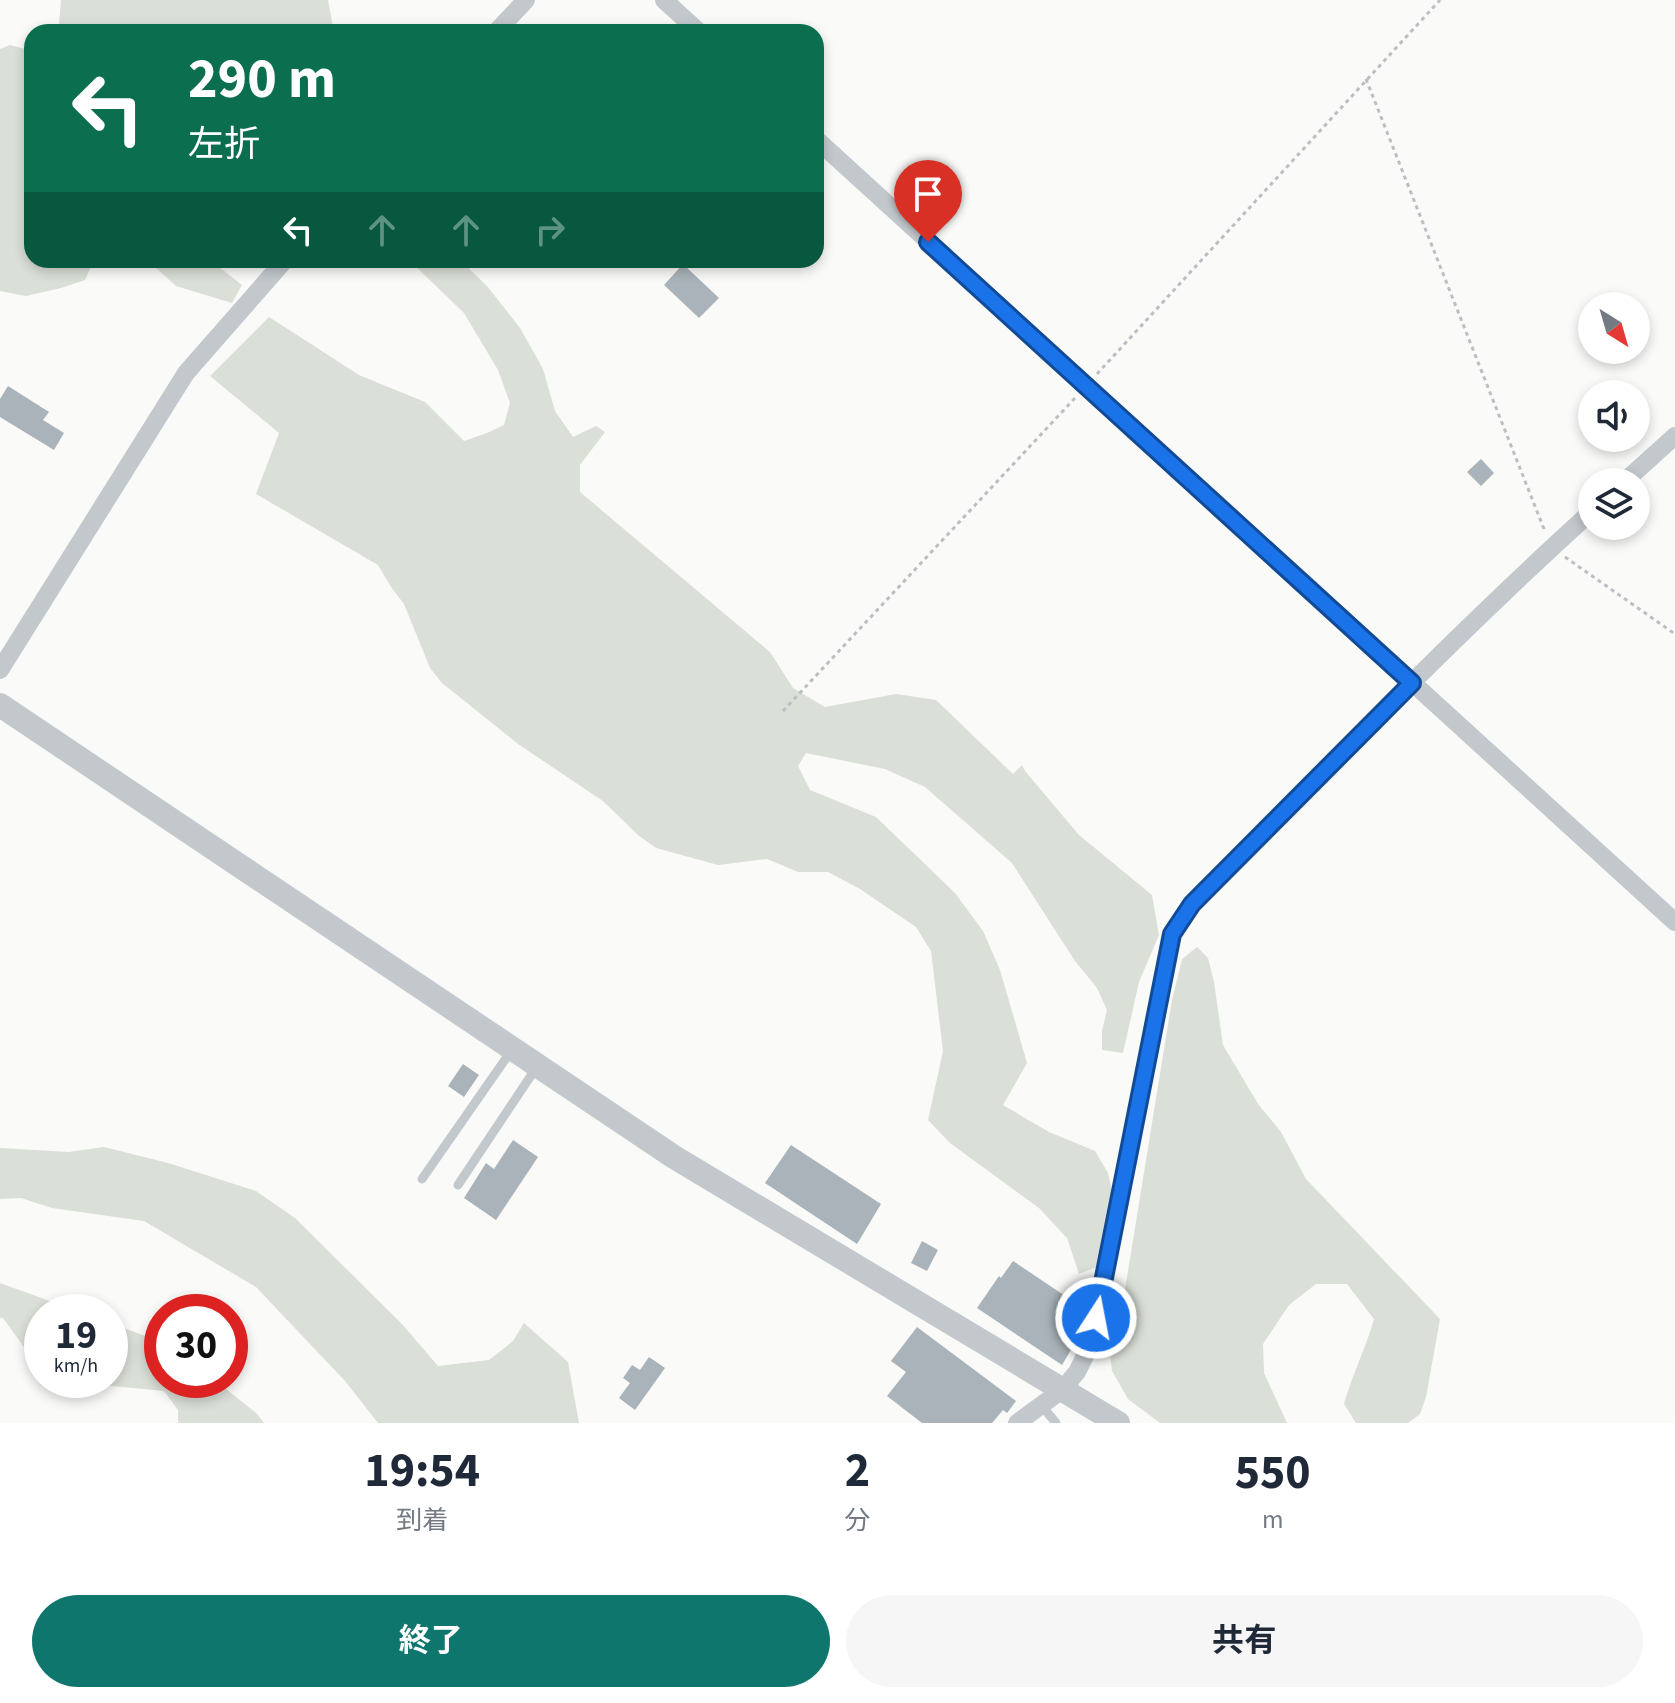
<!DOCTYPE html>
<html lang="ja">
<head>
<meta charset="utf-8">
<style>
	body { margin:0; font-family:"Source Sans 3","Noto Sans JP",sans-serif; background:#f6f6f7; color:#1f2937; height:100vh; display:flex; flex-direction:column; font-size:30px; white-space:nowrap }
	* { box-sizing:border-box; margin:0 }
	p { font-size:26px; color:#747a83 }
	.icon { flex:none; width:44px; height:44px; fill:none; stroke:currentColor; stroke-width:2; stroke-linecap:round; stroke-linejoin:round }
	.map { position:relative; height:1423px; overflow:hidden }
	.sheet { display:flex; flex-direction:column; background:#fff; flex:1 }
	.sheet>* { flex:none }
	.guide { position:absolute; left:24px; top:24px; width:800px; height:244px; border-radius:24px; box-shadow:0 4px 12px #0003; background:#0b6e4f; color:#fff; overflow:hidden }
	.needle { width:52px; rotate:143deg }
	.controls { position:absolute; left:1578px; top:292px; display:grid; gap:16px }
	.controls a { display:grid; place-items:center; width:72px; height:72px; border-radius:50%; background:#fff; box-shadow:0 4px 12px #0003; font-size:40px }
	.speed { position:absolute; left:24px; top:1294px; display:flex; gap:16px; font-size:40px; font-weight:700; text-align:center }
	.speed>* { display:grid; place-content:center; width:104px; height:104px; border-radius:50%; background:#fff; box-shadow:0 4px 12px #0003; line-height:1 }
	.speed small { font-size:20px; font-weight:400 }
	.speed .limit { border:12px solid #d22; background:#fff; color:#111 }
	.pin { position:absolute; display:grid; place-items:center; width:68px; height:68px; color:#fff; margin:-82px -34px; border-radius:50% 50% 50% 0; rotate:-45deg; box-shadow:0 0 8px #0007 }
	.pin .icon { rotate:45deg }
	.me { position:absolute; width:88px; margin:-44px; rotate:11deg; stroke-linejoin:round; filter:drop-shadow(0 0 6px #0008) }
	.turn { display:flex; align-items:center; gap:28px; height:168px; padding:0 32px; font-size:36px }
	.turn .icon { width:104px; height:104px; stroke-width:2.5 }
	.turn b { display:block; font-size:56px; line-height:68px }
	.lanes { display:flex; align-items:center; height:76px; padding:0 32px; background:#0003; justify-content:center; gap:40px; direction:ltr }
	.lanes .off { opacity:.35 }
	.eta { display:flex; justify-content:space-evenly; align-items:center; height:136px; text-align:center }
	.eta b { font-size:48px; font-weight:700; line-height:56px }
	.cta { display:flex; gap:16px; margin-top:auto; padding:16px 32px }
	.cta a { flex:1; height:92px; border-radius:48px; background:#0f766e; color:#fff; font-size:32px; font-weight:700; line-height:92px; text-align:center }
	.cta a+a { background:#f6f6f7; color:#1f2937 }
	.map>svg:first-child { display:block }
	.green { fill:#dadfd7 }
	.building { fill:#aab3b9 }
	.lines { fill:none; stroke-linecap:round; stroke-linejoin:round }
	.path { stroke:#bbbfc2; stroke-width:3; stroke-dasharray:4 4; stroke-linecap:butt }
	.service { stroke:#c3c8cc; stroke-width:9 }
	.minor { stroke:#c3c8cc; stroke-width:18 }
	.tertiary { stroke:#c3c8cc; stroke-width:24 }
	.route-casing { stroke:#114b97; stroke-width:20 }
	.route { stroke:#1a73e8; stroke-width:14 }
</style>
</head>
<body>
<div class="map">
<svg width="1675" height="1423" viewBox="0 0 1675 1423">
	<rect width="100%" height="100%" fill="#fafaf8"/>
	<path class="green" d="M61,0h267l6,32h-280l5,-7z
		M10,45l19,5 3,-1v211h62l-9,20 -24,8 -35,8 -26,-5v-242z
		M147,260h63l32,25 -10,18 -56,-17z
		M409,260h51l27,26 33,42 23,41 12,42 18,26 23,-11 9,6 -25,33v27l190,160 23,36 32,19 71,-13 40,6 77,74 9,-9 3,6 54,64 73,60 7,40 -20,47 -16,71 -21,-3v-19l5,-21 -10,-22 -22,-27 -63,-98 -87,-76 -40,-18 -79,-16 -8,13 12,24 66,27 79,76 28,38 17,39 27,93 -24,42 46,27 46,19 13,22 4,19 -15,75 -18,7 -12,-36 -28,-30 -89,-65 -22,-23 15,-69 -12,-100 -15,-24 -56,-38 -32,-17h-30l-31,-13 -49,6 -62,-17 -18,-13 -35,-34 -85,-57 -76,-61 -12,-15 -26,-64 -13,-17 -13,-22 -122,-71 23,-61 -69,-57 59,-59 90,58 66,27 39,39 23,-8 17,-8 6,-22 -12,-33 -34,-57z
		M1197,947l11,11 6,24 9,63 35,59 23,28 25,47 134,140 -14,78 -6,17 -12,9h-52l-12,-19c8,-29 22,-56 30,-85l-27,-35h-31l-27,21 -26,39 1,29 23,50h-127l-32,-24 -16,-28 -2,-17 12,-46 50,-308 10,-41z
		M104,1147l64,16 88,28 39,27 107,106 36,42 51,-6 24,-19 11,-18 44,39 11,61h-201l-33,-42 -89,-94 -112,-66 -92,-13 -31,-10 -21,1v-51l69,4z
		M0,1283l80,29h-38v60l-39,-54h-3z
		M110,1323l52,19v38h53l41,33 8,10h-86v-13l-14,-19 -113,-11h59z"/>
	<path class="building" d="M683,264l36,34 -20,20 -35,-33z
		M8,386l41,26 -6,8 21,13 -10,17 -54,-33v-18z
		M1481,459l13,14 -13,13 -14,-14z
		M463,1064l16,11 -15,22 -16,-11z
		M513,1140l25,17 -42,63 -32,-22 22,-35 8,6z
		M791,1145l90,59 -24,40 -92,-61z
		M922,1241l16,9 -11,21 -16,-8z
		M1013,1261l64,43 -12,17 7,5 -10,15 10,7 -10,17 -85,-57 22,-32 2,2z
		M917,1327l99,74 -9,12 -4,-3 -11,13h-70l-35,-27 19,-24 -15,-11z
		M649,1357l16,11 -30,42 -16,-12 11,-15 -7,-5 9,-13 8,5z"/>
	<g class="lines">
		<path class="path" d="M1366,79l178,450
			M1097,374l343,-374
			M1565,557l110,77
			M783,711l292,-313"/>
		<path class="service" d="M422,1179l89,-128
			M458,1185l78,-117
			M1041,1405l15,18"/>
		<path class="minor" d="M664,0l35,32
			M496,32l30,-32
			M816,139l859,783
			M1624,482l51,-46
			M0,670l186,-297 99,-113
			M1017,1423l45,-33 15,-18 13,-26 82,-412 20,-30c131,-132 262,-268 400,-393"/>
		<path class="tertiary" d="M0,705l674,452 444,266"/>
	</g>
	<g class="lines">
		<defs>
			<path id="route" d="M928,242l484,441 -220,221 -20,30 -76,384"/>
		</defs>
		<use href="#route" class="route-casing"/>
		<use href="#route" class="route"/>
	</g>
</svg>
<div class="controls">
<a><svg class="needle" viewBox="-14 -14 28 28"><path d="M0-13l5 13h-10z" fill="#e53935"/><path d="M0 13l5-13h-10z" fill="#747a83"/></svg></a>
<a><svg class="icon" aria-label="sound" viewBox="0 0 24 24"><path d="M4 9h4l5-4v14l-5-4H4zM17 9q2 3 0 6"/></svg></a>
<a><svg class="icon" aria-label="layers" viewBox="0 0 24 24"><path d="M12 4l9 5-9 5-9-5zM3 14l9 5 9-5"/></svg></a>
</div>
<div class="speed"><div>19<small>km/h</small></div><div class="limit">30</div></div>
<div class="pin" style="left:928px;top:242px;background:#d93025"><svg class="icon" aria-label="arrive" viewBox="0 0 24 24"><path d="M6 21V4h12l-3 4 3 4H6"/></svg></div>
<svg class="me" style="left:1096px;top:1318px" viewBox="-20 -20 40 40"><circle r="17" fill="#1a73e8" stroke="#fff" stroke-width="3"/><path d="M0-11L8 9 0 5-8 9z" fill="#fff"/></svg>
<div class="guide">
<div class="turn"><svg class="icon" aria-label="left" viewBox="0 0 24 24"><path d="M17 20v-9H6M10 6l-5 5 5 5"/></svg><div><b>290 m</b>左折</div></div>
<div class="lanes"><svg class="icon" aria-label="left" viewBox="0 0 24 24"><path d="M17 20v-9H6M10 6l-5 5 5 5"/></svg><svg class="icon off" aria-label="ahead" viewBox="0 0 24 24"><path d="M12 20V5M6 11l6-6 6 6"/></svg><svg class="icon off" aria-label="ahead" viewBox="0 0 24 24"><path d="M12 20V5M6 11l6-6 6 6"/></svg><svg class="icon off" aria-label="right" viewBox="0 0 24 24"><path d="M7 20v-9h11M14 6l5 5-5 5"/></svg></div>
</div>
</div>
<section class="sheet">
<div class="eta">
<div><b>19:54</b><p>到着</p></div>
<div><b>2</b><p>分</p></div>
<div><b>550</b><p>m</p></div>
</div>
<div class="cta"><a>終了</a><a>共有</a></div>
</section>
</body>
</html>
